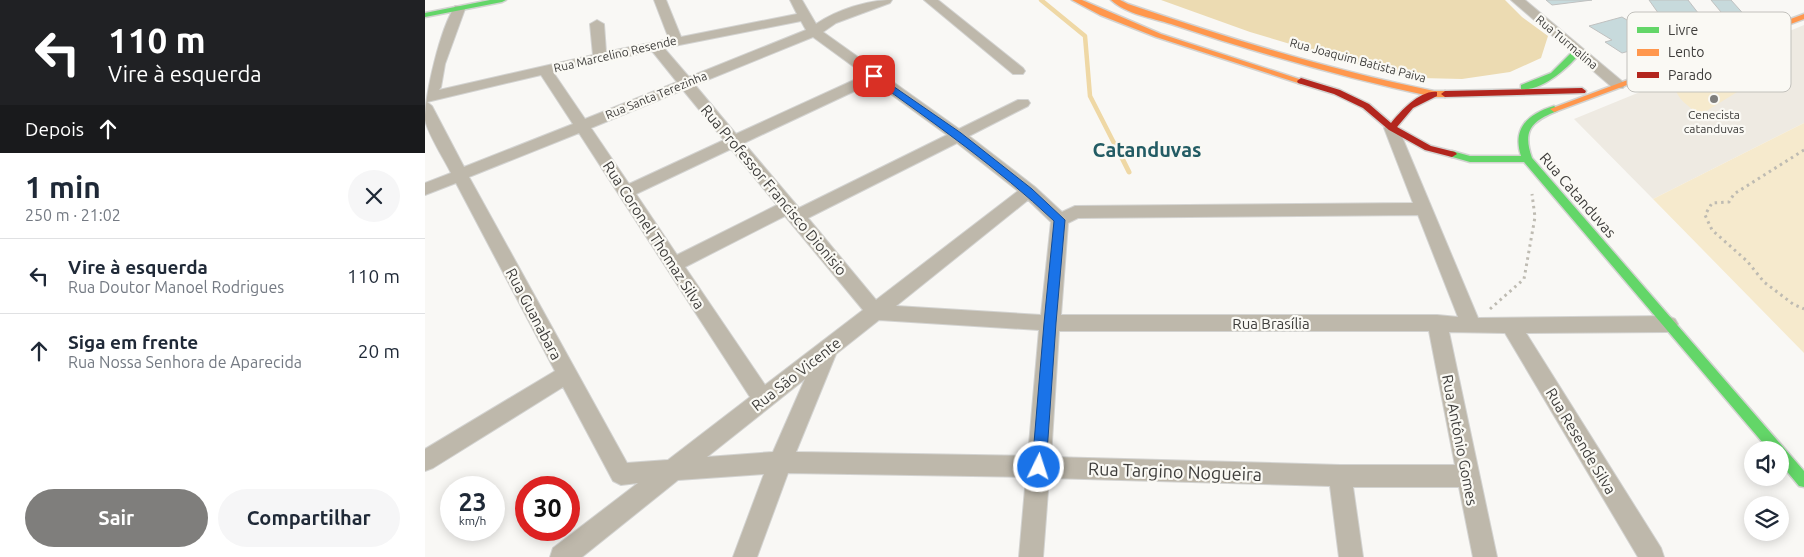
<!DOCTYPE html>
<html lang="pt">
<head>
<meta charset="utf-8">
<style>
	body { margin:0; font-family:Ubuntu,sans-serif; background:#f6f6f7; color:#1f2937; height:100vh; display:flex; flex-direction:column; font-size:19px; white-space:nowrap }
	* { box-sizing:border-box; margin:0 }
	p { font-size:16px; color:#747a83 }
	.icon { flex:none; width:28px; height:28px; fill:none; stroke:currentColor; stroke-width:2; stroke-linecap:round; stroke-linejoin:round }
	.map { position:relative; flex:1; overflow:hidden }
	.side { display:flex; flex-direction:column; background:#fff; width:425px }
	.side>* { flex:none }
	.top-card { background:#202124; color:#fff; overflow:hidden }
	.controls { position:absolute; left:1319px; top:441px; display:grid; gap:10px }
	.controls a { display:grid; place-items:center; width:45px; height:45px; border-radius:50%; background:#fff; box-shadow:0 2px 12px #0003; font-size:25px }
	.speed { position:absolute; left:15px; top:476px; display:flex; gap:10px; font-size:25px; font-weight:700; text-align:center }
	.speed>* { display:grid; place-content:center; width:65px; height:65px; border-radius:50%; background:#fff; box-shadow:0 2px 12px #0003; line-height:1 }
	.speed small { font-size:12px; font-weight:400 }
	.speed .limit { border:8px solid #d22; background:#fff; color:#111 }
	.pin { position:absolute; display:grid; place-items:center; width:42px; height:42px; color:#fff; margin:-21px; border-radius:10px; box-shadow:0 2px 8px #0006 }
	.me { position:absolute; width:55px; margin:-28px; rotate:4deg; stroke-linejoin:round; filter:drop-shadow(0 0 4px #0008) }
	.turn { display:flex; align-items:center; gap:18px; height:105px; padding:0 25px; font-size:22px }
	.turn .icon { width:65px; height:65px; stroke-width:2.5 }
	.turn b { display:block; font-size:35px; line-height:42px }
	.then { display:flex; align-items:center; height:48px; padding:0 25px; background:#0003; gap:10px; font-size:19px }
	.round { display:grid; place-items:center; flex:none; width:52px; height:52px; border-radius:26px; background:#f6f6f7 }
	.headline { display:flex; align-items:center; justify-content:space-between; height:85px; padding:0 25px }
	h1 { font-size:30px; font-weight:700; line-height:38px }
	.cta { display:flex; gap:10px; margin-top:auto; padding:10px 25px }
	.cta a { flex:1; height:58px; border-radius:30px; background:#7f7e7c; color:#fff; font-size:20px; font-weight:700; line-height:58px; text-align:center }
	.cta a+a { background:#f6f6f7; color:#1f2937 }
	ul { padding:0; list-style:none }
	li { display:flex; align-items:center; gap:15px; height:75px; padding:0 25px; border-top:1px solid #e0e1e3 }
	li div { flex:1 }
	li b { display:block; font-size:19px }
	li em { font-style:normal }
	main { display:flex; flex:1; min-height:0 }
	.map>svg:first-child { display:block }
	.built { fill:#eeeae2 }
	.green { fill:#f6eacd }
	.forest { fill:#ecdbb2 }
	.lines { fill:none; stroke-linecap:round; stroke-linejoin:round }
	.stream-far1 { stroke:#efd8a5; stroke-width:4.5 }
	.stream { stroke:#efd8a5; stroke-width:5 }
	.building { fill:#c7dadc; stroke:#c0c1c0 }
	.street-casing { stroke:#d3d3d1; stroke-width:2 }
	.fast-casing { stroke:#d3d3d1; stroke-width:3 }
	.slow-casing { stroke:#d3d3d1; stroke-width:3 }
	.jam-casing { stroke:#d3d3d1; stroke-width:3 }
	.path { stroke:#bebbb2; stroke-width:3; stroke-dasharray:2.5 4; stroke-linecap:butt }
	.street { fill:#beb8ab; fill-rule:evenodd }
	.fast { fill:#63d668; fill-rule:evenodd }
	.slow { fill:#ff974d; fill-rule:evenodd }
	.jam { fill:#b3261e; fill-rule:evenodd }
	.route { fill:#1a73e8; stroke:#114b97 }
	.poi-dot { fill:#7f7e7c; stroke:#faf9f4; stroke-width:2 }
	.labels { text-anchor:middle; dominant-baseline:central; stroke-width:4.5; stroke-linejoin:round; paint-order:stroke }
	.far-street-label { font-size:12px; fill:#3e3d3b; stroke:#faf9f4 }
	.far-poi-label { font-size:12px; fill:#3e3d3b; stroke:#faf9f4 }
	.street-label { font-size:15px; fill:#3e3d3b; stroke:#faf9f4 }
	.near-street-label { font-size:18px; fill:#3e3d3b; stroke:#faf9f4 }
	.district-label { font-size:20px; font-weight:bold; fill:#235c64; stroke:#faf9f4 }
	.key { fill:#faf9f4; stroke:#c2c1bc; stroke-width:1 }
	.key-label { font-size:14px; fill:#3e3d3b }
</style>
</head>
<body>
<main>
<section class="side">
<div class="top-card">
<div class="turn"><svg class="icon" aria-label="left" viewBox="0 0 24 24"><path d="M17 20v-9H6M10 6l-5 5 5 5"/></svg><div><b>110 m</b>Vire à esquerda</div></div>
<div class="then">Depois<svg class="icon" aria-label="ahead" viewBox="0 0 24 24"><path d="M12 20V5M6 11l6-6 6 6"/></svg></div>
</div>
<div class="headline"><div><h1>1 min</h1><p>250 m · 21:02</p></div><a class="round"><svg class="icon" aria-label="close" viewBox="0 0 24 24"><path d="M6 6l12 12M18 6L6 18"/></svg></a></div>
<ul>
<li><svg class="icon" aria-label="left" viewBox="0 0 24 24"><path d="M17 20v-9H6M10 6l-5 5 5 5"/></svg><div><b>Vire à esquerda</b><p>Rua Doutor Manoel Rodrigues</p></div><em>110 m</em></li>
<li><svg class="icon" aria-label="ahead" viewBox="0 0 24 24"><path d="M12 20V5M6 11l6-6 6 6"/></svg><div><b>Siga em frente</b><p>Rua Nossa Senhora de Aparecida</p></div><em>20 m</em></li>
</ul>
<div class="cta"><a>Sair</a><a>Compartilhar</a></div>
</section>
<div class="map">
<svg width="1379" height="557" viewBox="0 0 1379 557">
	<rect width="100%" height="100%" fill="#f9f8f5"/>
	<path class="built" d="M1379,25v98l-151,76 -79,-80z"/>
	<path class="green" d="M1272,69l28,10 17,10 -42,26c-14,-11 -26,-17 -26,-36z
		M1379,123v230l-151,-154z"/>
	<path class="forest" d="M736,0h344l17,17 26,19 -7,22 -31,14 -48,7 -41,-1 -37,-6 -134,-40z"/>
	<g class="lines">
		<path class="stream-far1" d="M616,0l44,36 5,60 25,49"/>
		<path class="stream" d="M690,144l14,28"/>
	</g>
	<path class="building" d="M1121,0h46l-40,5z
		M1224,0h39l28,36 -43,-2z
		M1286,0h20l17,19 -22,-1z
		M1197,17l23,14 10,-3 18,11 -51,14 -17,-11 7,-2 -23,-14z"/>
	<g class="lines">
		<defs>
			<path id="street" d="M229,0h12l15,37 116,-23 -7,-14h12l14,24c21,-14 51,-24 76,-24l-2,3 -54,20 -13,9 136,97 59,-29h10l2,3 -2,3 -59,30 66,51 27,25 13,-6 338,-3 -29,-75 3,-3h10l81,193 190,-2 7,3 3,5 -3,5 -7,3 -142,1 135,215 3,9h-26l-133,-224 -56,-1 48,225h-24l-14,-70h-106l10,70h-24l-9,-71 -281,-8 -6,79h-24l7,-80 -238,-4 -31,84h-24l31,-83 -86,6 -96,77h-32l3,-9 85,-65 -17,2 -8,-4 -50,-94 -130,81 -8,3v-22l130,-78 -99,-188 -31,12v-12l26,-10c-7,-14 -23,-39 -26,-53 0,-26 15,-91 30,-114h8l2,3 -20,55 -4,23 -2,3 154,-35 -3,-31 7,-4 7,4 2,28 63,-13zM376,21l5,9 -117,47 -25,-29zM388,37l52,38 -129,59 -41,-49zM227,51l25,31 -92,37 -32,-47zM116,75l32,49 -109,43 -32,-61 -5,-4zM449,82l73,53 -148,73 -55,-65zM258,90l41,50 -95,44 -38,-56zM154,133l171,264 -82,63 -41,3 -158,-286zM532,143l61,48 -142,109 -68,-82zM306,149l46,56 -100,50 -41,-61zM603,200l23,22 -10,93 -145,-9zM993,215l40,102 -21,-2h-376l7,-92 10,-5zM360,216l78,94 -98,75 -80,-118zM454,320l160,10 -11,126 -232,-4 40,-98zM634,331h370l26,134h-115l-289,-8zM380,379l-32,73 -66,5z
				M499,0h14l85,68 2,3 -2,3h-10z
				M1086,0h14l98,82 2,3 -2,3h-10z"/>
			<path id="fast" d="M65,0h16l-4,2 -77,15v-4z
				M1150,49l7,2c-12,15 -40,41 -61,38v-4l30,-12z
				M1129,106l4,3 -1,2c-25,10 -35,19 -25,47l272,313v16l-5,-1 -19,-23v-13h-11l-245,-288h-54l-21,-6 -2,-2 5,-3 18,5h51c-9,-28 7,-42 33,-50z"/>
			<path id="slow" d="M647,0h10l79,34 144,47 -4,3 -3,-1 -142,-46 -56,-22z
				M686,0h9l8,4c100,34 202,66 306,87h11l4,3 -4,3h-11c-89,-19 -177,-44 -263,-73 -19,-6 -45,-10 -60,-24z
				M1379,14v5l-247,92 -3,1 -4,-3z"/>
			<path id="jam" d="M876,78l39,12 29,14 22,19c10,-12 29,-33 46,-31v4l-24,12 -16,19 34,19 24,6 2,2 -5,3 -27,-7 -36,-20 -26,-22 -29,-14 -36,-11 -1,-2z
				M1157,88l4,3 -1,2 -140,4 -4,-3 4,-3z"/>
		</defs>
		<use href="#street" class="street-casing"/>
		<use href="#fast" class="fast-casing"/>
		<use href="#slow" class="slow-casing"/>
		<use href="#jam" class="jam-casing"/>
		<path class="path" d="M1379,150l-70,44 -5,8 -17,1 -7,12 7,15 35,31 17,21 29,22 11,5
			M1065,309l34,-30 11,-62 -3,-23"/>
		<use href="#street" class="street"/>
		<use href="#fast" class="fast"/>
		<use href="#slow" class="slow"/>
		<use href="#jam" class="jam"/>
	</g>
	<path class="route" d="M449,73l87,60 71,56 33,31 -9,103 -10,144 -2,4 -5,2 -5,-2 -2,-4 12,-144 10,-102c-56,-53 -120,-98 -183,-143l-1,-2z"/>
	<circle class="poi-dot" cx="1289" cy="99" r="5"/>
	<g class="labels">
		<g class="far-street-label">
			<text transform="translate(1142 42) rotate(40)">Rua Turmalina</text>
			<text transform="translate(190 54) rotate(-13)">Rua Marcelino Resende</text>
			<text transform="translate(933 60) rotate(15)">Rua Joaquim Batista Paiva</text>
			<text transform="translate(231 95) rotate(-22)">Rua Santa Terezinha</text>
		</g>
		<g class="far-poi-label">
			<text x="1289" y="114">Cenecista<tspan x="1289" dy="14">catanduvas</tspan></text>
		</g>
		<g class="street-label">
			<text transform="translate(349 190) rotate(50)">Rua Professor Francisco Dionisio</text>
			<text transform="translate(1153 195) rotate(49)">Rua Catanduvas</text>
			<text transform="translate(229 235) rotate(57)">Rua Coronel Thomaz Silva</text>
			<text transform="translate(109 314) rotate(62)">Rua Guanabara</text>
			<text x="846" y="323">Rua Brasília</text>
			<text transform="translate(371 374) rotate(-38)">Rua São Vicente</text>
			<text transform="translate(1035 440) rotate(79)">Rua Antônio Gomes</text>
			<text transform="translate(1156 441) rotate(59)">Rua Resende Silva</text>
		</g>
		<g class="near-street-label">
			<text transform="translate(750 471) rotate(2)">Rua Targino Nogueira</text>
		</g>
		<g class="district-label">
			<text x="722" y="149">Catanduvas</text>
		</g>
	</g>
	<rect x="1202" y="12" width="164" height="80" rx="8" class="key"/>
	<rect x="1212" y="27" width="22" height="6" fill="#63d668"/>
	<rect x="1212" y="49" width="22" height="7" fill="#ff974d"/>
	<rect x="1212" y="72" width="22" height="6" fill="#b3261e"/>
	<g class="key-label">
		<text x="1243" y="35">Livre</text>
		<text x="1243" y="57">Lento</text>
		<text x="1243" y="80">Parado</text>
	</g>
</svg>
<div class="controls">
<a><svg class="icon" aria-label="sound" viewBox="0 0 24 24"><path d="M4 9h4l5-4v14l-5-4H4zM17 9q2 3 0 6"/></svg></a>
<a><svg class="icon" aria-label="layers" viewBox="0 0 24 24"><path d="M12 4l9 5-9 5-9-5zM3 14l9 5 9-5"/></svg></a>
</div>
<div class="speed"><div>23<small>km/h</small></div><div class="limit">30</div></div>
<div class="pin" style="left:449px;top:76px;background:#d93025"><svg class="icon" aria-label="arrive" viewBox="0 0 24 24"><path d="M6 21V4h12l-3 4 3 4H6"/></svg></div>
<svg class="me" style="left:614px;top:467px" viewBox="-20 -20 40 40"><circle r="17" fill="#1a73e8" stroke="#fff" stroke-width="3"/><path d="M0-11L8 9 0 5-8 9z" fill="#fff"/></svg>
</div>
</main>
</body>
</html>
